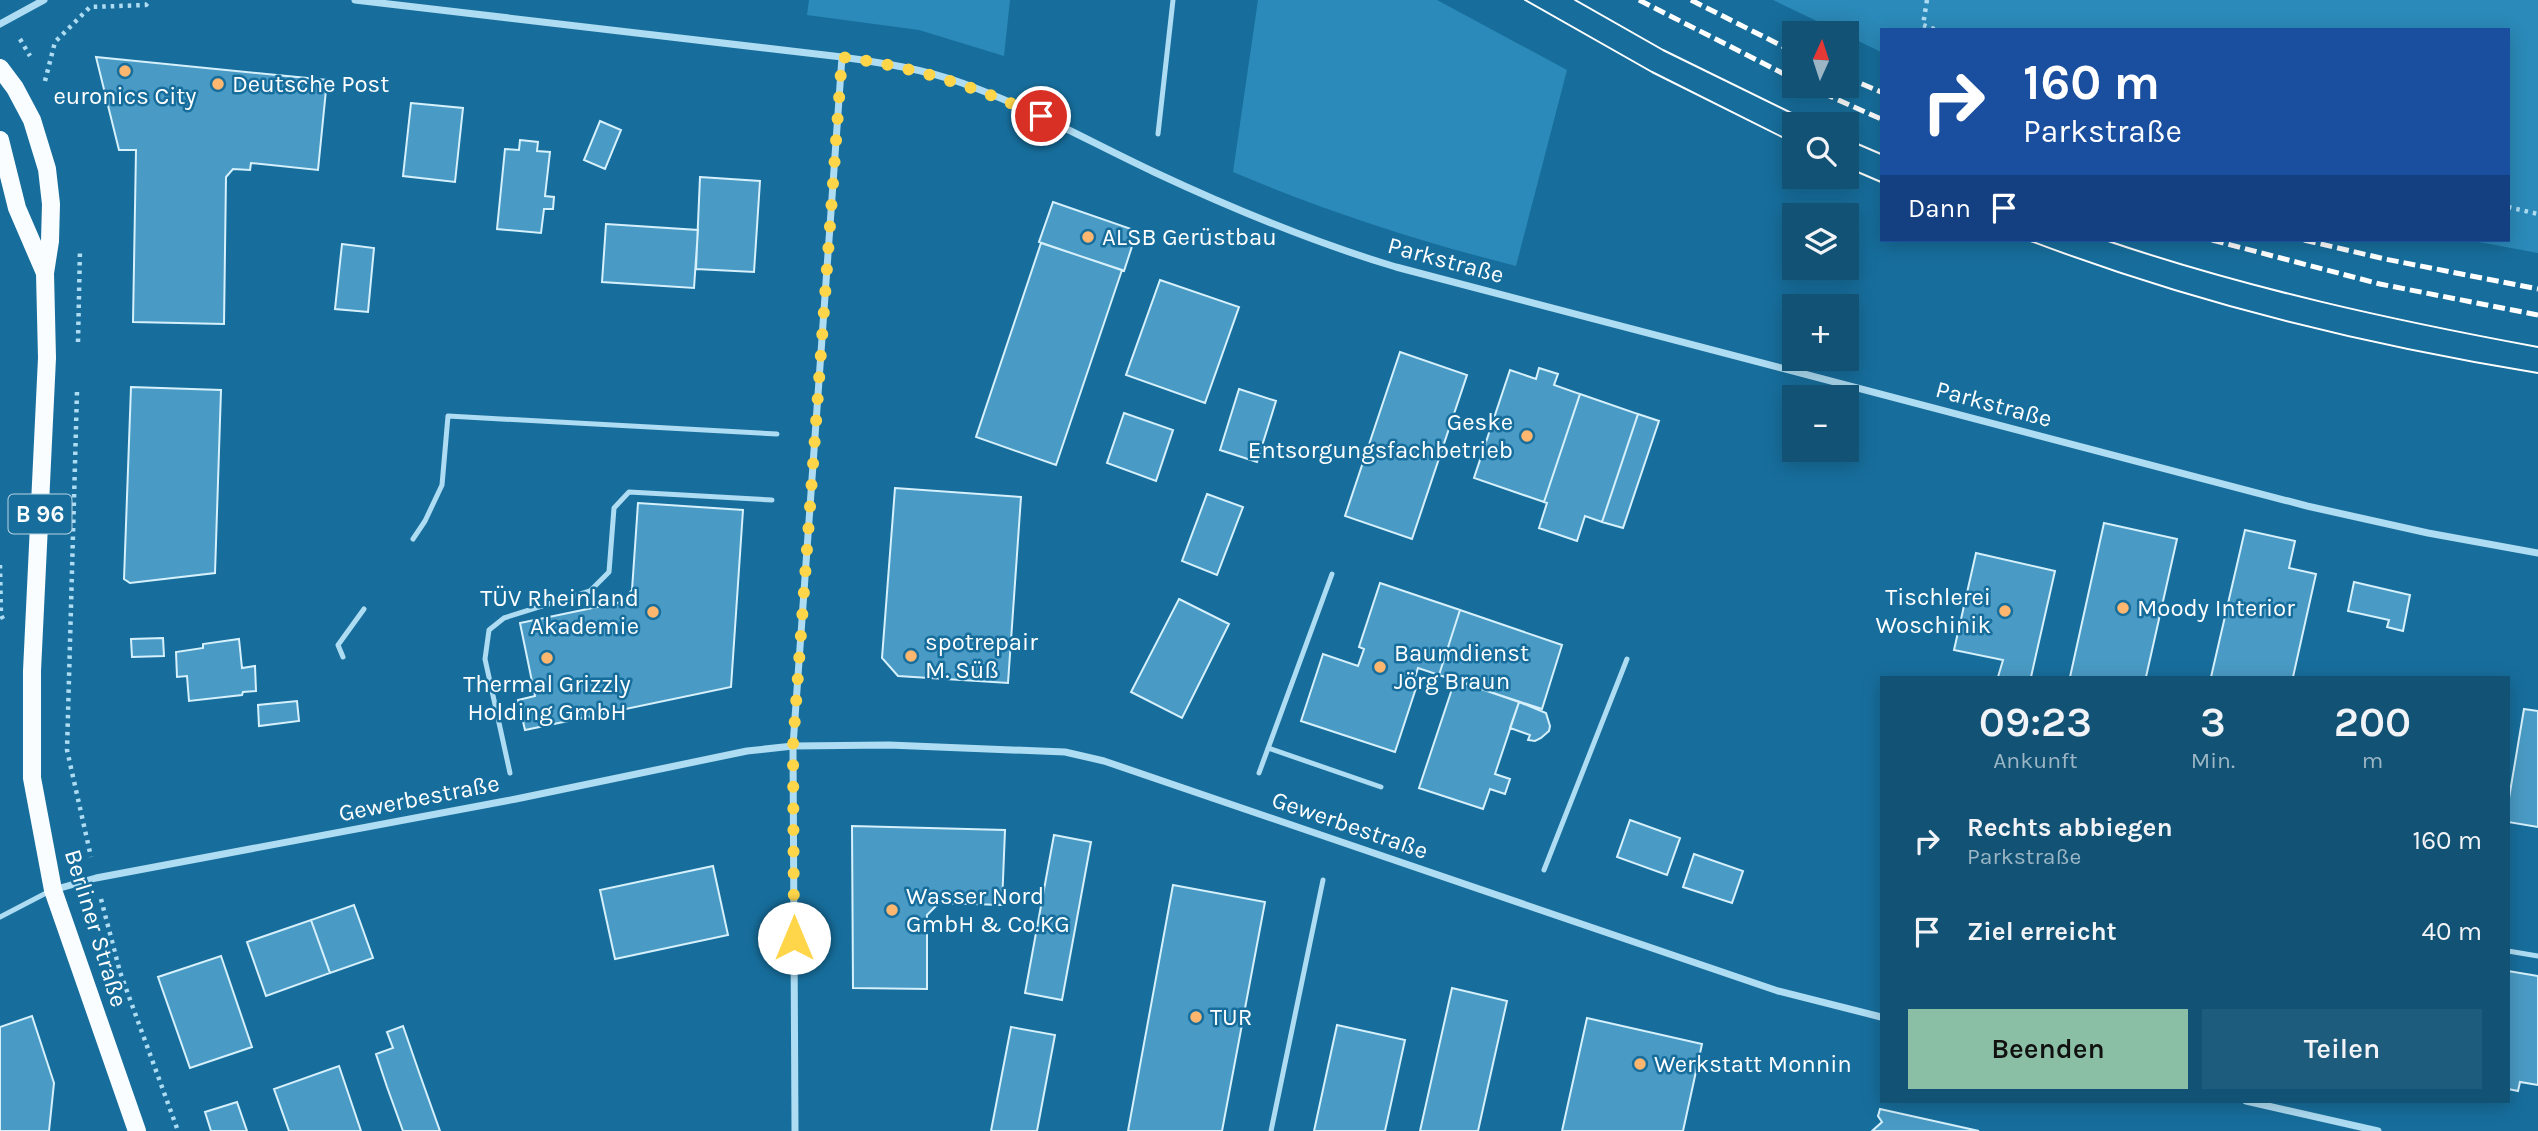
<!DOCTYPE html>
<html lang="de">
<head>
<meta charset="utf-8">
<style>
	body { margin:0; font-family:Karla,sans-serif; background:#1e5c7d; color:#f1f3f6; height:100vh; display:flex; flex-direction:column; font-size:26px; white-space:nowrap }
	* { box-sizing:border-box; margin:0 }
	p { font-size:23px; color:#9cb6c5 }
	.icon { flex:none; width:38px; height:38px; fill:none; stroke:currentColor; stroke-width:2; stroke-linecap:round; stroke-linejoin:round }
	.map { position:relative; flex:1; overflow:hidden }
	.side { position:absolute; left:1880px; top:676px; width:630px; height:427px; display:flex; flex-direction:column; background:#115275; border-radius:0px; box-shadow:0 4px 18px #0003 }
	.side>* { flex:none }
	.banner { position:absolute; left:1880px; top:28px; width:630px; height:214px; border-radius:0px; box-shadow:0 4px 18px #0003; background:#1a4fa0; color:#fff; overflow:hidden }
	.needle { width:46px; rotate:3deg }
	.buttons { position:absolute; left:1782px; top:21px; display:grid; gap:14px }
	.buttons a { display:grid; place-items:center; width:77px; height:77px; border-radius:0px; background:#115275; box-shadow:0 4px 18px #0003; font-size:35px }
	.pin { position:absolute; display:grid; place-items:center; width:60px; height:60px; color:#fff; margin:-30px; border:4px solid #fff; border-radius:50%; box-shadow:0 2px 7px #0007 }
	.me { position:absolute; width:77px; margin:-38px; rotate:0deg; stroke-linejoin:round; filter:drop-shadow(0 0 5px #0008) }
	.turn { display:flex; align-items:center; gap:24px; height:147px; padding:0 28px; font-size:32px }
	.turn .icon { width:91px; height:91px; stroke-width:2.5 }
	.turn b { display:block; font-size:49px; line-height:60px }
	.then { display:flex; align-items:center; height:66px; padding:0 28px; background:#0003; gap:14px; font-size:26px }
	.eta { display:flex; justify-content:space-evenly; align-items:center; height:119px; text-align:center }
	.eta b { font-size:42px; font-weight:600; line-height:49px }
	.action { display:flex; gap:14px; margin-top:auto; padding:14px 28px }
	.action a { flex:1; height:80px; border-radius:0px; background:#8abfa5; color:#111; font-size:28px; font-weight:600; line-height:80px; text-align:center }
	.action a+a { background:#1e5c7d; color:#f1f3f6 }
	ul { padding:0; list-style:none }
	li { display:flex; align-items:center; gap:21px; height:91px; padding:0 28px }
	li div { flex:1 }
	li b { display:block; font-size:26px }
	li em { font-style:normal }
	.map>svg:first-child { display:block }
	.green { fill:#2b8ab9 }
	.building { fill:#499bc5; stroke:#d6f0fc; stroke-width:2 }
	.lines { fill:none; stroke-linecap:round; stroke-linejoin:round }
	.path { stroke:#aedcf2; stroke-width:4.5; stroke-dasharray:3.5 5; stroke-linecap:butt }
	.lane { stroke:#aedcf2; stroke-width:5 }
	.street { stroke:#aedcf2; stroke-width:7 }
	.primary { stroke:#f9fdff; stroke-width:18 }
	.tram { stroke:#fff; stroke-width:2 }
	.rail { stroke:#fff; stroke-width:5; stroke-dasharray:12 5; stroke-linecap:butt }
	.route { stroke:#ffd54a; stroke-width:12; stroke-dasharray:0 21.6 }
	.poi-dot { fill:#ffb66f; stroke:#176e9c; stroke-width:2.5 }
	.labels { text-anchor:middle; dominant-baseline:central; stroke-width:5; stroke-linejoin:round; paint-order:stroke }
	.shield { fill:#176e9c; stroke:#b9d4e1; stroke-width:2 }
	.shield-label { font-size:23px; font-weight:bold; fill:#fff }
	.poi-label { font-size:24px; fill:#fff; stroke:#176e9c; text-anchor:start }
	.street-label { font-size:24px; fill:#fff; stroke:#176e9c }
</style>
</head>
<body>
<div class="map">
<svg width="2538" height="1131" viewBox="0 0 2538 1131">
	<rect width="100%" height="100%" fill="#176e9c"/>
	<path class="green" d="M809,0h201l-6,56 -85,-26 -112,-15z
		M1258,0h179l130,70 -51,196c-98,-25 -191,-55 -283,-94z
		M1773,0h765v253l-70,-13h40v-210h-627v22l-35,-17v-2h-4z"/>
	<path class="building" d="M96,57l231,23 -9,90 -67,-7 -1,7 -17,-1 -7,8 -2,147 -91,-2 3,-172h-17z
		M411,103l52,5 -8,74 -52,-6z
		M600,121l21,9 -16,39 -21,-9z
		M520,140l18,2 -1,9 13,1 -5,44 9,1 -1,12h-9l-3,24 -44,-4 8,-80 14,1z
		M700,177l60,4 -6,91 -58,-3z
		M1053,202l84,29 -13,40 -85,-29z
		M606,224l92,6 -4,58 -92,-6z
		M1041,243l81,27 -66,195 -80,-28z
		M342,244l32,4 -6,64 -33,-3z
		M1160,280l79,27 -34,96 -79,-28z
		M1400,352l67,23 -55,164 -67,-23z
		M1539,368l19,6 -4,11 26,9 -36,108 -70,-24 36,-108 26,9z
		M131,387l90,3 -6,183 -85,10 -6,-4z
		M1239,389l37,12 -19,61 -37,-12z
		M1580,394l58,20 -36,108 -17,-6 -8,25 -38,-13 8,-25 -3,-1z
		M1124,413l49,17 -17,51 -49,-18z
		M1638,414l21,7 -36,107 -21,-6z
		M895,488l126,9 -13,186 -110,-7 -16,-18z
		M1207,494l36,13 -26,68 -35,-14z
		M638,503l105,7 -12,177 -206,43 -7,-30 17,-4 -15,-73 101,-21 11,-12z
		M2104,523l73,16 -31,138h-76z
		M2245,530l50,11 -6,27 27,6 -23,103h-82z
		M1976,553l79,18 -24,106h-33l5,-17 -49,-10z
		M2354,582l56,13 -7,36 -16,-4 2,-7 -41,-9z
		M1380,583l80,27 -21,65 -21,-7 -5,16 4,1 -22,67 -94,-31 22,-67 35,12 6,-17 -5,-2z
		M1179,599l50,25 -47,94 -51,-26z
		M1460,610l102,35 -20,64 -103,-34z
		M163,638l1,18 -32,1 -1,-18z
		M239,639l3,29 13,-2 1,25 -13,1 -1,3 -53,6 -2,-25 -10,1 -1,-25 27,-4v-4z
		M1455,680l64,22 -24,72 15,5 -5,15 -15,-5 -7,20 -64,-21z
		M297,701l2,20 -40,5 -1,-21z
		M1519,702l27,11 4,13 -1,5 -8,7 -6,3 -7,-1 2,-5 -20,-7z
		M2524,709l14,2v116l-30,-5v-18z
		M1630,820l50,18 -13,37 -50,-18z
		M852,826l153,4 -3,75 -63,-2 -12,12v74l-74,-1z
		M1054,835l37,7 -29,158 -37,-7z
		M1694,854l49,17 -11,32 -49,-16z
		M713,866l15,69 -113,24 -15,-69z
		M1173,885l92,17 -43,229h-94z
		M354,905l19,53 -43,15 -19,-53z
		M311,920l19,53 -64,23 -19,-54z
		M221,956l31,91 -62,21 -32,-91z
		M2508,971l30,5v109l-18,-3 -2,9 -10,-2z
		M1452,988l55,13 -29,130h-58z
		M32,1016l22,67 -5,48h-49v-104z
		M1587,1018l115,26 -19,87h-121z
		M1337,1025l68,15 -20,91h-71z
		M403,1026l17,49 20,56h-37l-16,-44 -11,-33 17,-6 -6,-16z
		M1011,1027l44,8 -18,96h-46z
		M339,1066l22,65h-72l-15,-42z
		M237,1102l10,29h-36l-6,-19z
		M1880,1109l99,22h-107l10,-9 -4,-6z"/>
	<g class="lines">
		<path class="path" d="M1927,0l-4,25 14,5
			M20,39l10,17
			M45,81l10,-39 35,-35 56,-2 4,-5
			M2508,207l30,7
			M78,342l2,-93
			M77,392l-10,358 24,107
			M0,565l1,50 4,8
			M101,899l19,73 58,159"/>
		<path class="lane" d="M1158,134l15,-134
			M413,539l12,-18 17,-36 6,-69 329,18
			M343,657l-5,-12 26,-36
			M1268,748l113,39
			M510,773l-25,-114 4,-29 15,-12 86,-27 19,-19 5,-64 15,-16 143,8
			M1259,773l73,-199
			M1544,870l83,-211
			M0,917l50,-26
			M2508,951l30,5
			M1271,1131l52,-251"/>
		<path class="street" d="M355,0l487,57c41,6 81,12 120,26 67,24 128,59 192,89 79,37 158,70 242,95l911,239 121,27 110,20
			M0,24l44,-24
			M53,890l43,-12 420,-79 231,-48 46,-5 96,-1 176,7 39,9 674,230 103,26
			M2246,1101l132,30
			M795,1131l-2,-385 49,-689"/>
		<path class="primary" d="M0,68l15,20 17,32 15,49 4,35 -1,37 -5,32 2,85 -15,313v107l21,112 84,241
			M0,140l17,68 28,65"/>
		<path class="tram" d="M1525,0l127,72 142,71
			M1575,0l88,50 151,74
			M1846,139l35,15
			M1846,167l35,15
			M2028,240c163,62 337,105 510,133
			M2105,240c141,48 287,80 433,107"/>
		<path class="rail" d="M1639,0l155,79
			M1691,0l103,52
			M1846,77l35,15
			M1807,86l74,33
			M2212,240l168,44 158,31
			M2304,240l81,19 153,30"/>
	</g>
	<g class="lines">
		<path class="route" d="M794,938l-1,-192 49,-689c74,10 131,29 199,59"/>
	</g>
	<g class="poi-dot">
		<circle cx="125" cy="71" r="7"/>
		<circle cx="218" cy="84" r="7"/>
		<circle cx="1088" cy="237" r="7"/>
		<circle cx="1527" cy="436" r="7"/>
		<circle cx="2123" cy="608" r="7"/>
		<circle cx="2005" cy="611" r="7"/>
		<circle cx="653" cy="612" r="7"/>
		<circle cx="911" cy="656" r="7"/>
		<circle cx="547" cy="658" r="7"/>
		<circle cx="1380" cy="667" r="7"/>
		<circle cx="892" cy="910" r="7"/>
		<circle cx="1196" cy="1017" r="7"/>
		<circle cx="1640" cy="1064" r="7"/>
	</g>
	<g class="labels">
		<rect class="shield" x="8.5" y="494.5" width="63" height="39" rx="5"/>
		<g class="shield-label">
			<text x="40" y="514">B 96</text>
		</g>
		<g class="poi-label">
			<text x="232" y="84">Deutsche Post</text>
			<text x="125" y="96" text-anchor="middle">euronics City</text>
			<text x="1102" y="237">ALSB Gerüstbau</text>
			<text x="1513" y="422" text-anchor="end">Geske<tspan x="1513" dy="28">Entsorgungsfachbetrieb</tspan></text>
			<text x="1991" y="597" text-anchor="end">Tischlerei<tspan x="1991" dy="28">Woschinik</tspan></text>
			<text x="639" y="598" text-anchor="end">TÜV Rheinland<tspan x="639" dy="28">Akademie</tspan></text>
			<text x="2137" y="608">Moody Interior</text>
			<text x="925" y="642">spotrepair<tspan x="925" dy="28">M. Süß</tspan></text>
			<text x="1394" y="653">Baumdienst<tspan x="1394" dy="28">Jörg Braun</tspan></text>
			<text x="547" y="684" text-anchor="middle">Thermal Grizzly<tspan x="547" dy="28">Holding GmbH</tspan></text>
			<text x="906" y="896">Wasser Nord<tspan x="906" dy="28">GmbH &amp; Co.KG</tspan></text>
			<text x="1210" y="1017">TUR</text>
			<text x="1654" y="1064">Werkstatt Monnin</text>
		</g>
		<g class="street-label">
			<text transform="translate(1446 260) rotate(15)">Parkstraße</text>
			<text transform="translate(1994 404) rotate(15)">Parkstraße</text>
			<text transform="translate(419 798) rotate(-11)">Gewerbestraße</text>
			<text transform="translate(1350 825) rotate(19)">Gewerbestraße</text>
			<text transform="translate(96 928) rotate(73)">Berliner Straße</text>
		</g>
	</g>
</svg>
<div class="buttons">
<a><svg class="needle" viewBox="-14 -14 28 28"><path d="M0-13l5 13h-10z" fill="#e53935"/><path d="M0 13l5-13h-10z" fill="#9cb6c5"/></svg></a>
<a><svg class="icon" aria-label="search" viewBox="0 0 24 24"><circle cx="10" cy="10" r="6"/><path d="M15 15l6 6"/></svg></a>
<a><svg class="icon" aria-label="layers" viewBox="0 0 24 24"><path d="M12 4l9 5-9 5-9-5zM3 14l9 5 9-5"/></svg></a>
<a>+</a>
<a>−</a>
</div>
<div class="pin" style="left:1041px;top:116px;background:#d93025"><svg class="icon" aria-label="arrive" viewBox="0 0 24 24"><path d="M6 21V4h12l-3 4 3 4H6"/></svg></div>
<svg class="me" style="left:794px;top:938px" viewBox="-20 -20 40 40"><circle r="19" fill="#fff"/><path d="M0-13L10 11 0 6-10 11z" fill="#ffd54a"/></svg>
<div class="banner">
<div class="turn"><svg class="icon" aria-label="right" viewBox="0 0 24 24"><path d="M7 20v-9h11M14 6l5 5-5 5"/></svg><div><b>160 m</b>Parkstraße</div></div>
<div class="then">Dann<svg class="icon" aria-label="arrive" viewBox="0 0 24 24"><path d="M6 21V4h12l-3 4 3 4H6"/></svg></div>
</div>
<section class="side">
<div class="eta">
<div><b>09:23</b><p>Ankunft</p></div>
<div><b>3</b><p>Min.</p></div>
<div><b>200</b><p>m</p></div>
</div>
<ul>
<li><svg class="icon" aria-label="right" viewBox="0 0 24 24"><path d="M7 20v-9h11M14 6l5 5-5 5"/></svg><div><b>Rechts abbiegen</b><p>Parkstraße</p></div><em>160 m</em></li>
<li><svg class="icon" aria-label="arrive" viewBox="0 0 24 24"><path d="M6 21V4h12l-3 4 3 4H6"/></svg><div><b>Ziel erreicht</b></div><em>40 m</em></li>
</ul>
<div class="action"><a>Beenden</a><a>Teilen</a></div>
</section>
</div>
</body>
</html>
